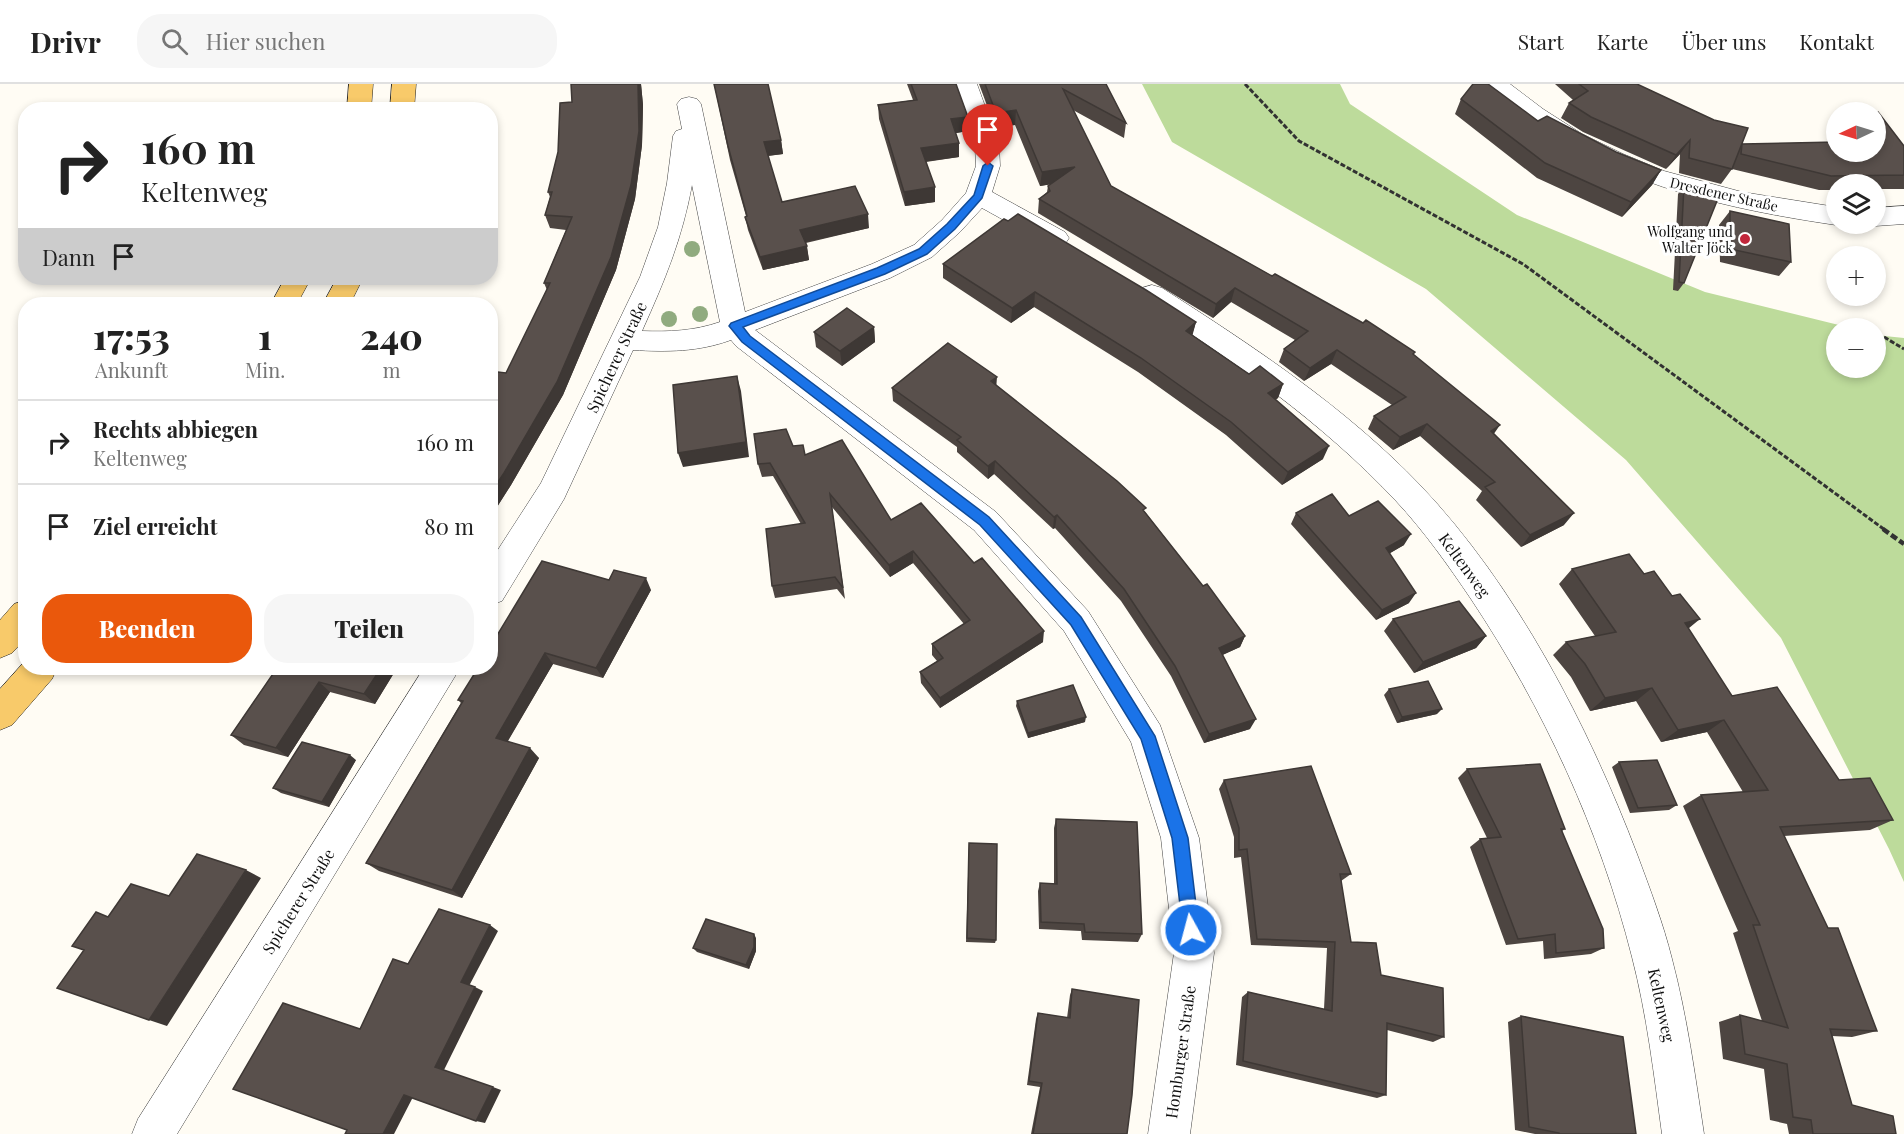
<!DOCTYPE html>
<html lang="de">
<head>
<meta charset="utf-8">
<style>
	body { margin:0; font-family:"Playfair Display",serif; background:#f6f6f6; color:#222; height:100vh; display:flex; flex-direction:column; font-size:22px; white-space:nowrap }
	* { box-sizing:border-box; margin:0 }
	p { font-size:20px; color:#767676 }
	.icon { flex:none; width:33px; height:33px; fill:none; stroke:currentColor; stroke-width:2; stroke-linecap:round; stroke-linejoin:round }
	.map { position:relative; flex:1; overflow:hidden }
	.sheet { position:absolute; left:18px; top:213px; width:480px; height:378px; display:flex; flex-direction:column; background:#fff; border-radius:24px; box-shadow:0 3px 9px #0003 }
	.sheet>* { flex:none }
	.guide { position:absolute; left:18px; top:18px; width:480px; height:183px; border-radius:24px; box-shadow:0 3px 9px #0003; background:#fff; color:#222; overflow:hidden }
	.needle { width:39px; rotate:266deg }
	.fabs { position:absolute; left:1826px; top:18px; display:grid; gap:12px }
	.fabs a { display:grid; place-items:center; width:60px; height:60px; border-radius:50%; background:#fff; box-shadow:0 3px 9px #0003; font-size:30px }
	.pin { position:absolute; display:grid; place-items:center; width:51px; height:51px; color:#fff; margin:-62px -26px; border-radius:50% 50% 50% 0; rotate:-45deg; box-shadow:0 0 6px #0007 }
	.pin .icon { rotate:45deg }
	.me { position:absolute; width:66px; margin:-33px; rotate:353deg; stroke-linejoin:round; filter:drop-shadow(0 0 4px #0008) }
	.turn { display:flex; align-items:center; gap:21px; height:126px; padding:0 24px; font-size:27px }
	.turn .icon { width:78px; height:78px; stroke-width:2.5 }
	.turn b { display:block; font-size:42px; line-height:51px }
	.then { display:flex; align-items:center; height:57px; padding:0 24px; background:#0003; gap:12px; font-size:22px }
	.eta { display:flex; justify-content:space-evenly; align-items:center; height:102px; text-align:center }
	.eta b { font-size:36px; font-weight:800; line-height:42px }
	.cta { display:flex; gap:12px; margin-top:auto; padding:12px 24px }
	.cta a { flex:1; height:69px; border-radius:24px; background:#ea580c; color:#fff; font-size:24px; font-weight:800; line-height:69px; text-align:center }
	.cta a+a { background:#f6f6f6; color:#222 }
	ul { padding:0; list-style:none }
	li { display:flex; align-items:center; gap:18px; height:84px; padding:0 24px; border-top:2px solid #e0e0e0 }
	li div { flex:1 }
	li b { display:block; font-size:22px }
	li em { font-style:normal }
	header { display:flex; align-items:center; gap:36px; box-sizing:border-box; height:84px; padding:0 30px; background:#fff; border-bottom:2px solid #e0e0e0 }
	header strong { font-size:28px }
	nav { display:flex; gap:33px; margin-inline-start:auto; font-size:21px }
	.search { width:420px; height:54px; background:#f6f6f6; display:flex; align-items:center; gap:15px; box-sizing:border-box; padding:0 21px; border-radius:24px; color:#767676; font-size:22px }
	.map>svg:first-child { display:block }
	.forest { fill:#bddb9b }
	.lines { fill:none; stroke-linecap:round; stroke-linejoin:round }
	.minor-casing { stroke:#434343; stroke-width:1 }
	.major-casing { stroke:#212121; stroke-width:1 }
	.path-far1 { stroke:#323232; stroke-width:3; stroke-dasharray:5 2; stroke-linecap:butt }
	.path { stroke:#323232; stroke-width:4.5; stroke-dasharray:7 3; stroke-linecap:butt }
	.minor { fill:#fff; fill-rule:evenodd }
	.major { fill:#f8ca6a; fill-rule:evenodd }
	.tree { fill:#90ab7f }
	.wall { fill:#4d4541 }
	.shaded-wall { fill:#3e3835 }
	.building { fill:#59504c; stroke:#3e3835; stroke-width:1.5 }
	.route { fill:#1a73e8; stroke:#114b97; stroke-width:1.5 }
	.poi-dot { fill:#c2273b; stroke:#fff; stroke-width:2 }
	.labels { text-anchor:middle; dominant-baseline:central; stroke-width:6; stroke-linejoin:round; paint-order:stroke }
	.far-street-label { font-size:14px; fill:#101010; stroke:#fff }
	.far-poi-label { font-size:14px; fill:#101010; stroke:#fff; text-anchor:end }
	.street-label { font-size:16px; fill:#101010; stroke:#fff }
</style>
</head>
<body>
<header>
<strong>Drivr</strong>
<div class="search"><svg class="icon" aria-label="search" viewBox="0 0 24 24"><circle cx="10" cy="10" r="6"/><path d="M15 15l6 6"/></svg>Hier suchen</div>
<nav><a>Start</a><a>Karte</a><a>Über uns</a><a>Kontakt</a></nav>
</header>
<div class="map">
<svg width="1904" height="1050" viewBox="0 0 1904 1050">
	<rect width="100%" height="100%" fill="#fffcf4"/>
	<path class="forest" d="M1142,0h198l10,20 167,111 188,77 146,36h-15v40h39v-33l29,3v544l-15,-33 -108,-211 -155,-178 -200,-171 -254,-147z"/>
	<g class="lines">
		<defs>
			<path id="minor" d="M953,0h24l22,61 1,21 -8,26 73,40 4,6 -4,6 -9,3 -9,-3 -65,-36 -22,24 -28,25 -42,21 -135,52 241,182 92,99 72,114 39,113 15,115 -24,181h-42l26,-181 -13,-115 -30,-96 -67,-111 -90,-101 -238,-184 -5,-6c-33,12 -64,12 -98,10l-69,149 -62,102 -12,4v-43l51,-79 99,-206 18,-50 9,-44 6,-47 3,-5 6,-2 -5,-25 4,-5 8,-2 8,2 4,5 44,208 127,-48 42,-19 28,-25 24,-27 10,-27 -1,-21zM692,101l28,137c-26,9 -51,10 -78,9 23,-51 40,-92 50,-146z
				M1483,0h27l33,25 39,25 41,20 41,17 78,21 94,15v17h4l-4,1c-108,-16 -206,-38 -299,-98 -17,-11 -42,-26 -54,-43z
				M1904,122v18l-29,2 -8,-2h8v-16z
				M1152,201l10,3c91,58 183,119 258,197 96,101 168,240 217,369 13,35 26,69 35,105 15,57 23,116 32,175h-42c-8,-59 -15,-119 -30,-177 -32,-127 -89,-250 -161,-358 -23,-34 -47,-68 -75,-98 -74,-79 -163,-141 -254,-199l-4,-7 4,-7z
				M424,584h36l-283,466h-45l6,-15z"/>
			<path id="major" d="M349,0h24l-2,26h-24z
				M392,0h24l-2,26h-24z
				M285,194h26l-14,26h-26z
				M337,194h26l-13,26h-27z
				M26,516v38l-14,15 -12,5v-38l14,-16z
				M26,576v8h31l-5,11 -40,46 -12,5v-41z"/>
		</defs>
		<use href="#minor" class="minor-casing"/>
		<use href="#major" class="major-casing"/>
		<path class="path-far1" d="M1245,0l54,57 224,123 362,266
			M1884,253l20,12"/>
		<path class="path" d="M1883,445l21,15"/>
		<use href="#minor" class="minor"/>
		<use href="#major" class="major"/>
	</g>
	<g class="tree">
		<circle cx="692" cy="165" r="8"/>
		<circle cx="700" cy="230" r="8"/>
		<circle cx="669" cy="235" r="8"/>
	</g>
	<path class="wall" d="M571,0h70l2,21 -1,40 -7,54 -19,71 -53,125 -52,90 -21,33v-147l16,2 41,-83 -3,-7 22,-53 -16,-2 -5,-13 5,-18 -2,-5 24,-90z
		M714,0l67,56 2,14 -15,2 14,46 87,26 -63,15 3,17 -46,10 -15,-40 -3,-13 1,-1 -16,-56z
		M907,0h49l12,47 -13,2 4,24 -33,5 9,40 -30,4 -26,-87 -1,-14 35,-5z
		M979,0h127l20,39 -2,15 -51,-28 38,76 302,169 81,79 70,91 -43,22 -45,-47 6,-9 -62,-55 -27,14 -25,-21 6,-13 18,-11 -61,-41 -27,17 -25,-19 5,-13 11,-9 -64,-38 -18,16 -175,-105 1,-14 8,-7 1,-6 3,-2 -11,2 -25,-61 -20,2z
		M1555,0h82l105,60 162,2v43h-29v-5h-39v6h-17l-87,-21 -11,15 -42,-11 1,-19 -14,15 -83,-37 -22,-14 8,-15 4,-3z
		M1461,15l77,22 123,49 -9,15 -30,32 -85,-39 -82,-64z
		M1684,102v97l-6,8 -5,-1 5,-96z
		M1730,127l61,51 -12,14 -59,-14 -1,-37z
		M943,180l253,58 -4,13 57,39 34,10 -5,14 -3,2 48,59 -41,26 -56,-50 -88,-63 -104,-65 -23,16 -68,-45z
		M874,243l1,15 -33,24 -26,-19 -2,-15z
		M996,301l149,127 58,74 42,50 -5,11 -18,8 28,74 -46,14 -33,-67 -50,-75 -66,-73 -2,1 -59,-55 -6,5 -31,-27v-5l-64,-46 -1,-13z
		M793,362l98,74 152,122 -103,66 -19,-25 -1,-11 17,-11 -5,-6v-11l32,-20 -51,-61 -23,14 -58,-70 13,92 -8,-10 -62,9 -3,-12 29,-62 -28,-48 -11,1 -4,-13z
		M1296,429l53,3 55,29 -14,8 19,50 -33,17 -85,-96z
		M1572,485l72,5 44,55 44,67 107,84 54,40 -23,10 -86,6 93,195 -25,6 -20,-1 20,69 44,29h-107l-2,-10 -17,-4 -6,-51 -41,-10 -4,-37 21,-7 22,6 -29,-88 5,-2 -55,-125 18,-11 42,-3 -36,-60 -46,10 -25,-41 -46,10 -19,-34 -18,-22 13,-13 29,-6 -36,-52z
		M609,496l42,10 -48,88 -50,-14 -45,77 31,17 -77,140 -83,-27 -13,-8 95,-160 -3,-3z
		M1393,535l93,17 -10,12 -62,25 -30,-42z
		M277,584h120l-22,36 -45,-12 -42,65 -44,-12 -13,-10z
		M1389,605l48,25 -40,9 -13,-28z
		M1017,617l68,21 -57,16 -12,-32z
		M356,676l-27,47 -48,-14 -8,-5z
		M1619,678l58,43 -8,5 -39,3 -18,-46z
		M1467,685l98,60 -3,2 42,117 -13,6 -47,5 -1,-18 -37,4 -36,-98 10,-8 7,-1 -29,-60z
		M1224,696l127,94 -10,7 10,61 30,33 63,62 -11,5 -46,-12 -1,65 -9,3 -141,-33 6,-68 6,-5 76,17 3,-61 -76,-3 -10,-88 -7,1v-21l-15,-48z
		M1056,735l86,115 -4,8 -56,-2 -1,-9 -42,-2 -1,-38 2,-8 14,1v-56z
		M969,759l27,97 -1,3 -29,-1z
		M756,854v13l-7,18 -52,-17 -4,-4z
		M1072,905l55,145h-96l9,-47 -13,-2 9,-66 2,-6 29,5 3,-23z
		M1521,932l115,118h-101l-20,-4 -7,-108z"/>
	<path class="shaded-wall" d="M638,0h3l2,21 -1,40 -7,54 -19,71 -53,125 -52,90 -21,33v-24z
		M1016,26l-1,15 -20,2 1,-14z
		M968,33v14l-17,3v-15z
		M781,56l2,14 -17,2 -2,-14z
		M1690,56l-10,14 -14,15 10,-14z
		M959,59v14l-37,5 -1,-14z
		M1075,83l-2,14 -33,5 2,-14z
		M1661,86l-9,15 -30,32 9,-15z
		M935,103v15l-30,4 -1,-14z
		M868,130l1,14 -67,15 -2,-13z
		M807,162l2,14 -46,10 -3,-13z
		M1235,204l-4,14 -18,16 3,-14z
		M1035,208l-1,15 -23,16 1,-15z
		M1196,238l-4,15 -6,-6z
		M874,243l1,15 -33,24 -2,-15z
		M1337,266l-6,14 -27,17 6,-13z
		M737,292l4,15 8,66 -66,10 -5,-14z
		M997,293l-1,13 -5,-9z
		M1283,300l-5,14 -15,9 5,-14z
		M1427,340l-7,12 -27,14 7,-13z
		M1500,341l-9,13v-7z
		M1329,362l-6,13 -41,26 6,-13z
		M995,377l-1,13 -6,5v-13z
		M1574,429l-10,12 -43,22 9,-12z
		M1057,431l-2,13 -2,1 1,-12z
		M1411,450l-7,11 -24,14 6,-11z
		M913,467v12l-23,14 -1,-12z
		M646,494l5,12 -48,88 -7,-10z
		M1416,509l-7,10 -33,17 6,-10z
		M1700,535l-17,14 2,-10z
		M1044,547l-1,11 -103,66v-10z
		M1245,552l-5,11 -26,12 5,-11z
		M1486,552l-10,12 -62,25 9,-11z
		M545,569l8,11 -49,83 -8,-9z
		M381,584h16l-22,36 -11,-10z
		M319,598l11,10 -42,65 -12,-9z
		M1652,604l-16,13 -46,10 15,-13z
		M1442,625l-5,5 -40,9 5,-6z
		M1086,633l-1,5 -57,16v-5z
		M1256,635l-6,10 -46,14 5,-9z
		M1724,636l-17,12 -46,10 17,-12z
		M530,664l9,10 -77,140 -10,-8z
		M350,671l6,5 -27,47 -7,-5z
		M246,786l15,8 -94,148 -18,-6z
		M490,841l8,6 -29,55 -8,-4z
		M754,850l2,4v13l-7,18 -3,-4z
		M475,903l8,4 -39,79 -9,-3z
		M493,1003l8,3 -16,33 -9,-2z
		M404,1011l9,2 -19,37h-11z"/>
	<path class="building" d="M571,0h67l1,47 -8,54 -20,72 -54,125 -53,91 -14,21v-123l16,2 44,-90h-6l28,-66 -27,-2 7,-23h-4l10,-40 2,-49 12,-1z
		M714,0h54l13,56 -17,2 18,60 73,-16 13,28 -68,16 7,16 -47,11 -15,-40 2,-1 -19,-70z
		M911,0h45l12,33 -17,2 8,24 -38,5 14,39 -31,5 -26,-87 39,-5z
		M985,0h121l20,39 -63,-34 48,97 161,90 3,-2 88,49 3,-3 49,32 -2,2 87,71 -9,6 83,82 -44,22 -45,-48 10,-5 -68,-58 -27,13 -26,-21 32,-19 -69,-47 -27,18 -26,-19 24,-18 -73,-43 -19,16 -177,-105 11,-8 -2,-5 27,-19 -33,5 -26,-62 -20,3z
		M1473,0h15l50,37 9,-5 69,36 45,18 -30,32 -86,-39 -84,-64z
		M1579,0h58l77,36 34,8 -16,41 -43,-11 1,-18 -14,15 -85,-38 -22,-14 19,-12z
		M1878,28l26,34v29l-73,1 -90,-22 1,-10 94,-2v10h39v-36z
		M1684,102l35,10 -35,87 -5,-1z
		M1730,127l59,13 2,38 -61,-13z
		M1018,130l128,76 50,32 -10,9 63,43 11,-8 23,18 -15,9 61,53 -41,26 -57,-50 -90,-64 -106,-66 -23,16 -69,-44 61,-45 4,2z
		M847,224l27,19 -34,24 -26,-19z
		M948,259l49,34 -6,4 126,100 29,27 -3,2 60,76 4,-2 38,52 -26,12 37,71 -47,15 -34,-68 -51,-77 -67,-74 -3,2 -59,-56 -7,5 -31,-26 4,-3 -69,-49z
		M737,292l9,66 -68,11 -5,-68z
		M786,345l7,17 10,-1 2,10 37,-15 49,80 30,-17 53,60 8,-5 62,73 -104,67 -20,-26 23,-14 -11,-14 38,-24 -57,-69 -24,14 -59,-71 13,94 -8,-11 -63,9 -6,-57 39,-6 -35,-60 -12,1 -4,-30z
		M1332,410l17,22 29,-15 33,33 -25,14 30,45 -34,17 -86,-97z
		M1629,470l15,20 10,-3 18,25 8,-2 20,25 -15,4 47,73 45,-9 62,93 31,-2 23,42 -113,7 48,101h10l39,103 -47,-2 22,76 41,11 3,18h-83l-2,-14 -18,-3 -6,-53 -42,-10 -5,-39 48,13 -35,-103h7l-59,-130 67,-5 -44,-70 -46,10 -26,-42 -47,10 -20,-34 -19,-22 50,-10 -44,-63z
		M542,477l67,19 5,-10 32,8 -50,90 -51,-15 -49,85 34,10 -78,142 -86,-27 97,-162 -5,-1 20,-32h12v-21z
		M1459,517l27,35 -63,26 -30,-43z
		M277,584h104l-17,26 -45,-12 -43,66 -45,-13z
		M1428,597l14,28 -40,8 -13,-28z
		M1073,601l13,32 -58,16 -11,-32z
		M302,658l48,13 -28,47 -49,-14z
		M1657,676l20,45 -39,3 -19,-46z
		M1540,680l25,65h-4l42,100 1,19 -48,5 -1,-19 -37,5 -38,-100 21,-2 -34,-68z
		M1311,682l40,108h-11l11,68 25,1 5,32 62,13 1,49 -57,-14 -1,72 -143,-34 5,-69 84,19 3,-69 -78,-3 -10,-90 -8,1v-22l-15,-48z
		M1056,735l81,3 5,112 -57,-2 -1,-8 -43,-2 -1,-39 17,1z
		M969,759l28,1 -1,96 -29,-2z
		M197,770l49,16 -97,150 -92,-32 27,-38 -12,-4 24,-34 12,5 23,-33 38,12z
		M439,825l51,16 -29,57 14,5 -40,80 58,20 -17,34 -72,-26 -21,39h-38l2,-4 -114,-41 50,-86 77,26 33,-70 15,5z
		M706,835l48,15v13l-8,18 -53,-17z
		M1072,905l67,11 -7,95 -5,39h-94l9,-51 -13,-2 9,-68 32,5z
		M1521,932l102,21 13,97h-77v-1l-30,-6z"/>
	<path class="route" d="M988,78l5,4 -11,32 -27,31 -28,25 -42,20 -142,53 7,9 239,181 92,100 74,119 33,102 11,92 -2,5 -6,3 -6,-3 -2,-5 -11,-92 -31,-99 -70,-114 -91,-100 -238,-183 -13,-16 2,-3 146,-55 42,-19 28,-25 27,-29 9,-29z"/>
	<circle class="poi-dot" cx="1745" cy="155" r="6"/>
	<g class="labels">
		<g class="far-street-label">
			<text transform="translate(1724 110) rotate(13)">Dresdener Straße</text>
		</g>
		<g class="far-poi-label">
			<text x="1733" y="147">Wolfgang und<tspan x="1733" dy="16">Walter Jöck</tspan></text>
		</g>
		<g class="street-label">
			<text transform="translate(616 273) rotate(-65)">Spicherer Straße</text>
			<text transform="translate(1465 481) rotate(54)">Keltenweg</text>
			<text transform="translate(298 817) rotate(-58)">Spicherer Straße</text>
			<text transform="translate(1662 921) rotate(78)">Keltenweg</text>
			<text transform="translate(1180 968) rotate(-82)">Homburger Straße</text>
		</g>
	</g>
</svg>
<div class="fabs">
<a><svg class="needle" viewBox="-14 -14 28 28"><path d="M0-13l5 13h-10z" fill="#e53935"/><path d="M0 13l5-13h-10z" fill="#767676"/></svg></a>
<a><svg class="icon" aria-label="layers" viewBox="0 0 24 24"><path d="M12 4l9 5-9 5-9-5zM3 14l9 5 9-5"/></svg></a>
<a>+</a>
<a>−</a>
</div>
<div class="pin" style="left:988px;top:82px;background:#d93025"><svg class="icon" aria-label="arrive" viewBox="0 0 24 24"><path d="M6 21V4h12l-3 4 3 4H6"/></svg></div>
<svg class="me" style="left:1191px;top:846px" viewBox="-20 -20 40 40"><circle r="17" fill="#1a73e8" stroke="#fff" stroke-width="3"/><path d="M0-11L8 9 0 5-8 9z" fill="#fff"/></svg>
<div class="guide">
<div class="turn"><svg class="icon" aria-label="right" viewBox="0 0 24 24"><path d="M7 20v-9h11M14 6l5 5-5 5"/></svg><div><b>160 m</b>Keltenweg</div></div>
<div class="then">Dann<svg class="icon" aria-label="arrive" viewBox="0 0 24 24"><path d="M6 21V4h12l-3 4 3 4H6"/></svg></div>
</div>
<section class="sheet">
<div class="eta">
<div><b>17:53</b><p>Ankunft</p></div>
<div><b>1</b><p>Min.</p></div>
<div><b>240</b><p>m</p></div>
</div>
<ul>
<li><svg class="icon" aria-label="right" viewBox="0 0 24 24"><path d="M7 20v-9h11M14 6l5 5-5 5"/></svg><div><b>Rechts abbiegen</b><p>Keltenweg</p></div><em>160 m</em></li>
<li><svg class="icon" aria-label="arrive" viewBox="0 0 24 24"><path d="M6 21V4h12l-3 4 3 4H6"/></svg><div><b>Ziel erreicht</b></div><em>80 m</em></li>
</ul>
<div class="cta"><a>Beenden</a><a>Teilen</a></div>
</section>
</div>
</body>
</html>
